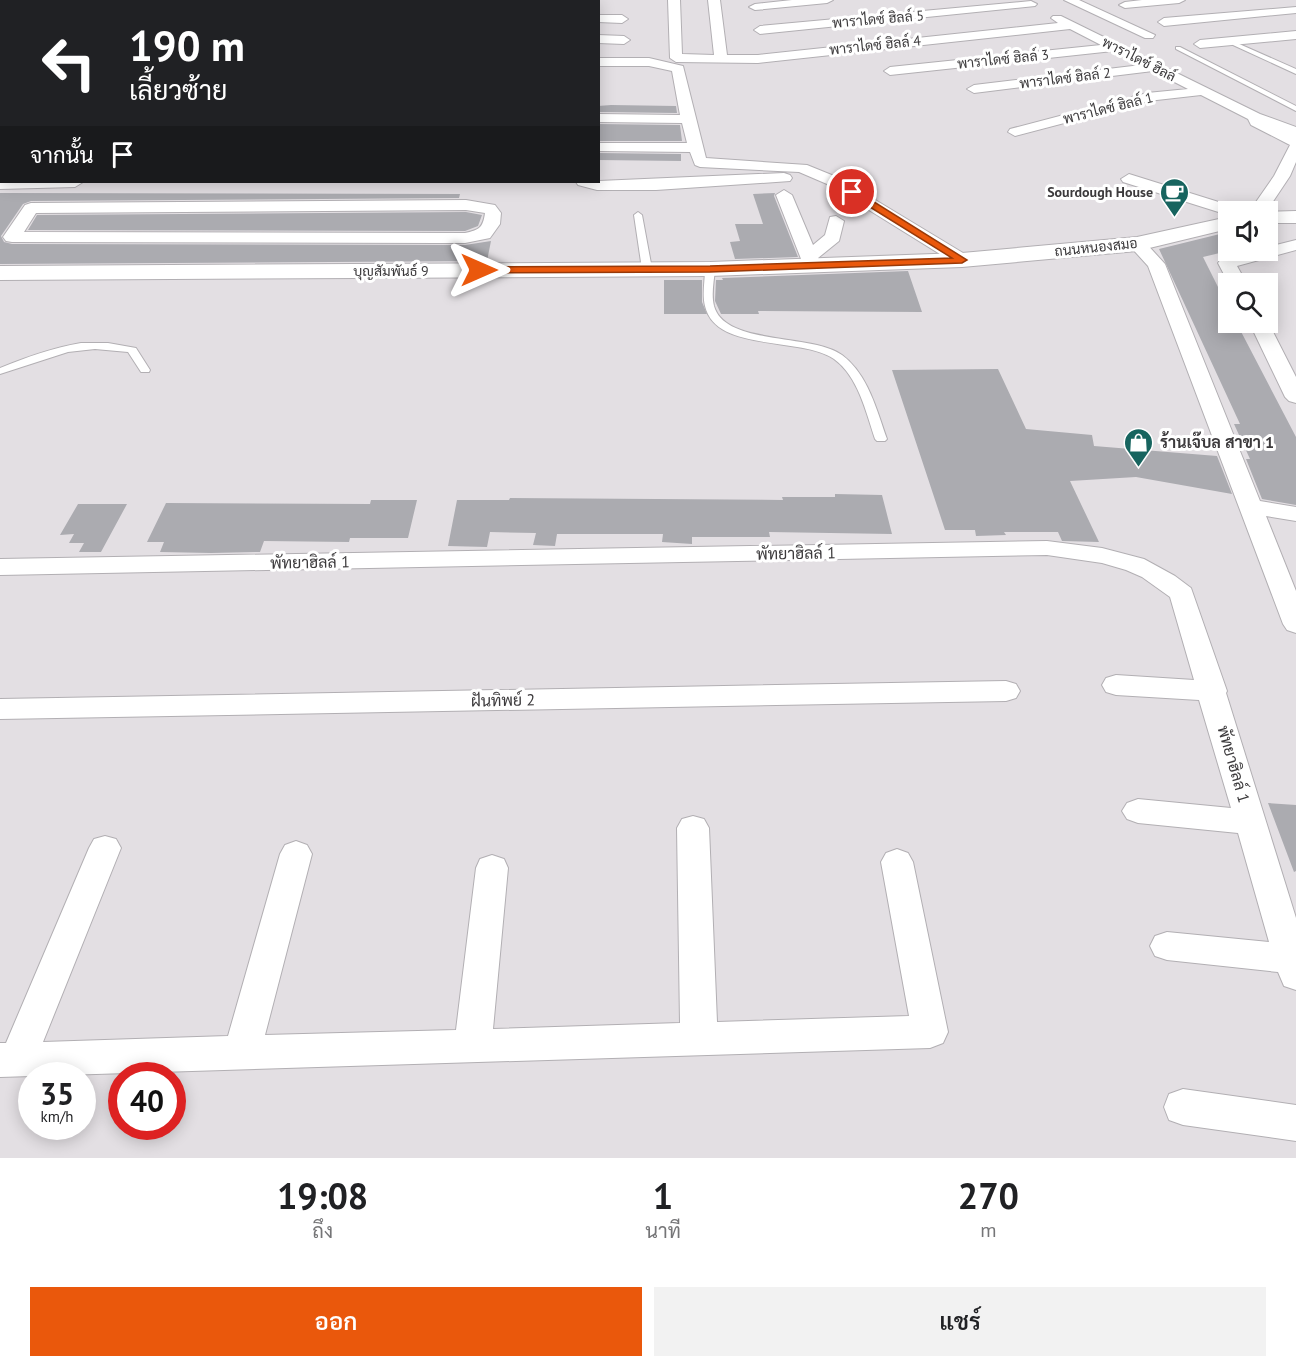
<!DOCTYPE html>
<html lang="th">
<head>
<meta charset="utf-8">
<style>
	body { margin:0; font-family:"PT Sans",Sarabun,sans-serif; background:#f2f2f2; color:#202124; height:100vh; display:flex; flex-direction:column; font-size:22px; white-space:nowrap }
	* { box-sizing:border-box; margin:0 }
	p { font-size:20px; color:#757577 }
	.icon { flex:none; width:33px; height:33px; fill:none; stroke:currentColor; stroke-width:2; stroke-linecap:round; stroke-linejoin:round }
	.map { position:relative; height:1158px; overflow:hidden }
	.panel { display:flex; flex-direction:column; background:#fff; flex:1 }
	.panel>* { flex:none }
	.guide { position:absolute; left:0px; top:0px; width:600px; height:183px; box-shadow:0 3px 15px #0003; background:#202124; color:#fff; overflow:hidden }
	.controls { position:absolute; left:1218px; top:201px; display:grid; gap:12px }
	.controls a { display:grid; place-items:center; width:60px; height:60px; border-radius:0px; background:#fff; box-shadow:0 3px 15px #0003; font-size:30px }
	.speed { position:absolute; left:18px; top:1062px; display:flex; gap:12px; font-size:30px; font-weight:700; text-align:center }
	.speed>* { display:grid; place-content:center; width:78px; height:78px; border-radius:50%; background:#fff; box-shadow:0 3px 15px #0003; line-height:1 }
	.speed small { font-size:15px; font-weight:400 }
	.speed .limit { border:9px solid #d22; background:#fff; color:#111 }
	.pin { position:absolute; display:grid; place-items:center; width:51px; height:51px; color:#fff; margin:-26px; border:3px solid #fff; border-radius:50%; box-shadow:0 2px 6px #0007 }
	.me { position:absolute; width:66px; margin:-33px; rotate:90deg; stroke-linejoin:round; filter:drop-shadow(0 0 4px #0008) }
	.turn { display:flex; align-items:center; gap:21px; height:126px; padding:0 30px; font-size:27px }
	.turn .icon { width:78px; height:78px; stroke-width:2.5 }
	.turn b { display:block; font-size:42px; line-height:51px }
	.then { display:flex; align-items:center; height:57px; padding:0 30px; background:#0003; gap:12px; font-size:22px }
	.eta { display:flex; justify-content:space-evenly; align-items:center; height:102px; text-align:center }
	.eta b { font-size:36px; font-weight:600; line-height:42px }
	.primary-button { display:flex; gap:12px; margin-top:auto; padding:12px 30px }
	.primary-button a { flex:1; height:69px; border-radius:0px; background:#ea580c; color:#fff; font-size:24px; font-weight:600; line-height:69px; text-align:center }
	.primary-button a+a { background:#f2f2f2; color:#202124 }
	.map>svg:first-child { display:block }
	.building { fill:#ababb0 }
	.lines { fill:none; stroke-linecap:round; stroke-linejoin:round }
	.lane-casing { stroke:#b2afb3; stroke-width:2 }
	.street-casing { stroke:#b2afb3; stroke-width:2 }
	.secondary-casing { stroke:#b2afb3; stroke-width:2 }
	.lane { fill:#fff; fill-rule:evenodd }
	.street { fill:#fff; fill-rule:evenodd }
	.secondary { fill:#fff; fill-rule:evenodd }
	.route { fill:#ea580c; stroke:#983908; stroke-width:1.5 }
	.labels { text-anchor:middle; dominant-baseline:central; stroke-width:6; stroke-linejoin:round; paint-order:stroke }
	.far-street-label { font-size:14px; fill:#3c3a3c; stroke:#fff }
	.far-poi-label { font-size:14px; font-weight:bold; fill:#3c3a3c; stroke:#fff; text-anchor:end }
	.poi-label { font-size:16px; font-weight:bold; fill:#3c3a3c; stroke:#fff; text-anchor:start }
	.street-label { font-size:16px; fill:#3c3a3c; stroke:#fff }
</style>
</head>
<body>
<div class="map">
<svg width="1296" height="1158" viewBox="0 0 1296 1158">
	<rect width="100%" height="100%" fill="#e3dfe3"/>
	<path class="building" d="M611,105l65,1 1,7 -79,-1v-6z
		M598,124l82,1 2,16h-84z
		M598,153l83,1v7l-83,-1z
		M0,193l460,1 -1,4 -428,3 -8,3 -22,32 3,6 8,2 453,1 26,-4 -4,20 -487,3z
		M775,193l-1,3 24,61 -63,2 -5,-17 10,-1 -5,-17h28l-10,-30z
		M466,212l16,3 -4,11 -13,5 -437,-1 9,-15z
		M1228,232v19l-25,6 25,50v15h8l60,115v68l-34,-6 -16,-40h4l-16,-35h6l-81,-175z
		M908,271l14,41 -164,-1 1,3h-38l-6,-13 1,-21h7l-1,-2z
		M664,280h38v22l5,12h-43z
		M998,369l28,60 66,6 2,11 123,10 15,38 -96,-17 -66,4 29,61 -37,-1 -4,-9h-54l2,3 -30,1 -1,-6h-30l-53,-160z
		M835,494l47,1 10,39 -123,-2 1,5h-78v7l-30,-2 1,-8h-106l-2,12 -22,-1 3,-12 -46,-1 -3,15 -39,-1 9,-46h52l1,-2 273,2 -1,-3h53z
		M371,500h46l-9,38h-58l-1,4 -85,-1 -4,11 -49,1 -51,-1 4,-10h-17l19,-39 204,1z
		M78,504h49l-26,48h-22l5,-9h-15l5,-9 -14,1z
		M1268,803l28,2v66l-2,1z"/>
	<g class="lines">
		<defs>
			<path id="lane" d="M1233,43h4l59,26v5l-63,-29z
				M1176,47h4l116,59v5l-120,-62z
				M638,212l4,3 10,54 -5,3 -5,-3 -8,-54z
				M710,266l5,3c-1,12 -4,25 -1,37 11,40 98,27 128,49 26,19 35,56 45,84l-2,2h-8l-2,-2c-9,-27 -17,-63 -41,-80 -33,-23 -118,-6 -129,-53 -3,-12 0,-25 0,-37z
				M81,343h27l28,5 14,22 -1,2h-8l-13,-20 -33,-3 -27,3 -68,22v-6c27,-11 52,-20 81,-25z"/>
			<path id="street" d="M0,0h6l1,2h-5l-2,3z
				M72,0h14l-15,2z
				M141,0h13l-14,2z
				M182,0h13l-14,2z
				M541,0h12l-12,2z
				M668,0h12l2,54 32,1 -6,-55h12l7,55h31l300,-32 -7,-5 2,-2h8l199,98 36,13v35l-6,14 -24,36h-17l25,-36 16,-31 -39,-20 -3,-6 -47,-24 -53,6 -133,35 -7,-4 2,-3 137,-36 41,-4 -35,-18 -179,22 -7,-4 7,-4 167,-20 -28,-14 -223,24 -6,-4 6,-4 211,-22 -31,-16 -312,34 -82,-1 -6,-4z
				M792,0h41l-6,3 -72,7 -6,-3 6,-3z
				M1064,0h15l76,35 -2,3h-8z
				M1142,0h43l-6,3 -54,5 -6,-3 6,-3z
				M1031,1l6,3 -2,2 -275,28 -6,-4 6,-4z
				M1296,7v6l-132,13 -6,-4 6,-4z
				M598,15h24l6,4 -6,4 -24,-1z
				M0,31h2l-2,8z
				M1296,31v8l-96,9 -6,-4 6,-4z
				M598,35l26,1 6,4 -6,4 -26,-1z
				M598,58h51l34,8 23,92 101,7 32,13 129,78 3,4 -3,4h-12l-129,-80 -28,-12 -99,-5 -5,-2 -5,-13 -92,-1v-8h89l-5,-20 -84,-1v-8l82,1 -8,-44 -23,-5h-51z
				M2,64v9h-2v-8z
				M0,87h2l-2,9z
				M0,150h2v10h-2z
				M784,173l6,2 2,3 -2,3 -134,9h-59l-19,-5 -2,-3z
				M1129,174l112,35 2,3h-15v3l-105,-33 -2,-3z
				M0,179l2,3h81l-8,5 -75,2z
				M784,190l8,5 21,50 12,-10 5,-18 6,-1 8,5 -5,20 -21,17 3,6 -3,4h-12l-3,-4 -27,-69z
				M466,200l29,5 6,8 -1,11 -10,14 -25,5h-24l-429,-1 -6,-1 -3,-4 22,-32 6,-2zM466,210l19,3c-2,15 -6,17 -20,20l-441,-1 12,-19z
				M1137,239l6,1 22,24 95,237 36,6v14l-30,-5 30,75v42l-9,-3 -4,-6 -135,-358 -20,-22 3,-4z
				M1296,240v10l-59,16 10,18h-18l-11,-21 3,-4 34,-9h13v-3z
				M1249,322h19l28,55v26l-7,-2 -4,-4z
				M1047,541l55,7 42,11 31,17 16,12 36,103 -1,2 70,225v72l-12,-4 -6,-14 -111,-12 -12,-4 -5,-10 5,-10 12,-4 102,10 -31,-109 -100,-10 -11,-4 -5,-8 5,-8 11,-4 93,9 -32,-108 -83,-5 -10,-3 -4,-7 4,-7 10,-3 78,5 -24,-83 -28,-20 -16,-7 -24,-7 -55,-8 -1047,20v-16z
				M1006,681l10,3 4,7 -4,7 -10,3 -1006,18v-20z
				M693,816l11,3 5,9 8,194 192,-6 -28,-154 5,-9 11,-4 11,4 5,9 35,170 -5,11 -13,5 -930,29v-34h6l83,-195 5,-9 11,-3 11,3 5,9 -78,194 185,-6 52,-182 5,-9 11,-4 11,4 5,9 -47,181 191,-5 20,-162 4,-9 12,-4 12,4 4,9 -15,161 187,-6 -3,-195 5,-9z
				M1183,1089l113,16v36l-113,-16 -14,-5 -5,-13 5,-13z"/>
			<path id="secondary" d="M1296,211v12h-28v-11h-4z
				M1228,217v12l-91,22 -175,16 -252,9 -710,4v-14l710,-4 252,-9 175,-16z"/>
		</defs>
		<use href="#lane" class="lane-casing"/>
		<use href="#street" class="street-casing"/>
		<use href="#secondary" class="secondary-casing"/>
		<use href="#lane" class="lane"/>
		<use href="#street" class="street"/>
		<use href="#secondary" class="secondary"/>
	</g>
	<path class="route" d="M849,190h6l112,70 -5,3 -252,9 -231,1 -5,-3 5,-3 231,-1 242,-8 -103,-64z"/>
	<defs>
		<symbol id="cafe-pin" viewBox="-11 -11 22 30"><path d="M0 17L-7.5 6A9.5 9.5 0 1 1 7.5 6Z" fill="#17645f" stroke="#fff"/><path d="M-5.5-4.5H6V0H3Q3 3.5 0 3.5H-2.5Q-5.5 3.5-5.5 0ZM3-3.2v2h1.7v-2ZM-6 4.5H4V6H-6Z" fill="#fff"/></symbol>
		<symbol id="shop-pin" viewBox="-11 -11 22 30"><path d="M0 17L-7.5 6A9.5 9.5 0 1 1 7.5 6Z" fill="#17645f" stroke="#fff"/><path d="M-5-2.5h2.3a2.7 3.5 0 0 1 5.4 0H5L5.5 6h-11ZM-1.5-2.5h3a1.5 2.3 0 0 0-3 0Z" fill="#fff"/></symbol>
	</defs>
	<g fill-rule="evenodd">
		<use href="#cafe-pin" x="1158" y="176" width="33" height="45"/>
		<use href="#shop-pin" x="1122" y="426" width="33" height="45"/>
	</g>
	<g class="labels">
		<g class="far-street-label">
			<text transform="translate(878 19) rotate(-5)">พาราไดซ์ ฮิลล์ 5</text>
			<text transform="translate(875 45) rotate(-6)">พาราไดซ์ ฮิลล์ 4</text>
			<text transform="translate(1003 59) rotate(-6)">พาราไดซ์ ฮิลล์ 3</text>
			<text transform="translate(1139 59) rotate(27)">พาราไดซ์ ฮิลล์</text>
			<text transform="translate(1065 78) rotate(-7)">พาราไดซ์ ฮิลล์ 2</text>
			<text transform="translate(1108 108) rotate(-14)">พาราไดซ์ ฮิลล์ 1</text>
			<text transform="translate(1096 247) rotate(-6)">ถนนหนองสมอ</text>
			<text x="391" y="271">บุญสัมพันธ์ 9</text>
		</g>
		<g class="far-poi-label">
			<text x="1153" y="192">Sourdough House</text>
		</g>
		<g class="poi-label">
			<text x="1160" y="442">ร้านเจ๊บล สาขา 1</text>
		</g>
		<g class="street-label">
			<text transform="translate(796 553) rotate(-1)">พัทยาฮิลล์ 1</text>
			<text transform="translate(310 562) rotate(-1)">พัทยาฮิลล์ 1</text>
			<text transform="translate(503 700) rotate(-1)">ฝันทิพย์ 2</text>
			<text transform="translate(1234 764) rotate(74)">พัทยาฮิลล์ 1</text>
		</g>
	</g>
</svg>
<div class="controls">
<a><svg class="icon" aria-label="sound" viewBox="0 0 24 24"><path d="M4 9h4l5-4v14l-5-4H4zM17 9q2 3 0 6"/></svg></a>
<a><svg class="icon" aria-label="search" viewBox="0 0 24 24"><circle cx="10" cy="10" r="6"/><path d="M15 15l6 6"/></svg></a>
</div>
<div class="speed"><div>35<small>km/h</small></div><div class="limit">40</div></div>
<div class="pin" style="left:852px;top:192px;background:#d93025"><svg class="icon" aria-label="arrive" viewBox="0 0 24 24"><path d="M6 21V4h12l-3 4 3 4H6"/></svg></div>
<svg class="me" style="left:479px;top:270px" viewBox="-20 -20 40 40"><path d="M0-17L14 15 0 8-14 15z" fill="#ea580c" stroke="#fff" stroke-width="4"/></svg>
<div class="guide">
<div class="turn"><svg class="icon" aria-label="left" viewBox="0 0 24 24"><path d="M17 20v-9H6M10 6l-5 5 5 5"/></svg><div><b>190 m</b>เลี้ยวซ้าย</div></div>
<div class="then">จากนั้น<svg class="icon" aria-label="arrive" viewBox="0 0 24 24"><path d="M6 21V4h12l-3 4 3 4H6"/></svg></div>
</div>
</div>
<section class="panel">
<div class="eta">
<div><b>19:08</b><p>ถึง</p></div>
<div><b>1</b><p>นาที</p></div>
<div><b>270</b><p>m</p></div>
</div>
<div class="primary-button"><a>ออก</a><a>แชร์</a></div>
</section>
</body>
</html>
